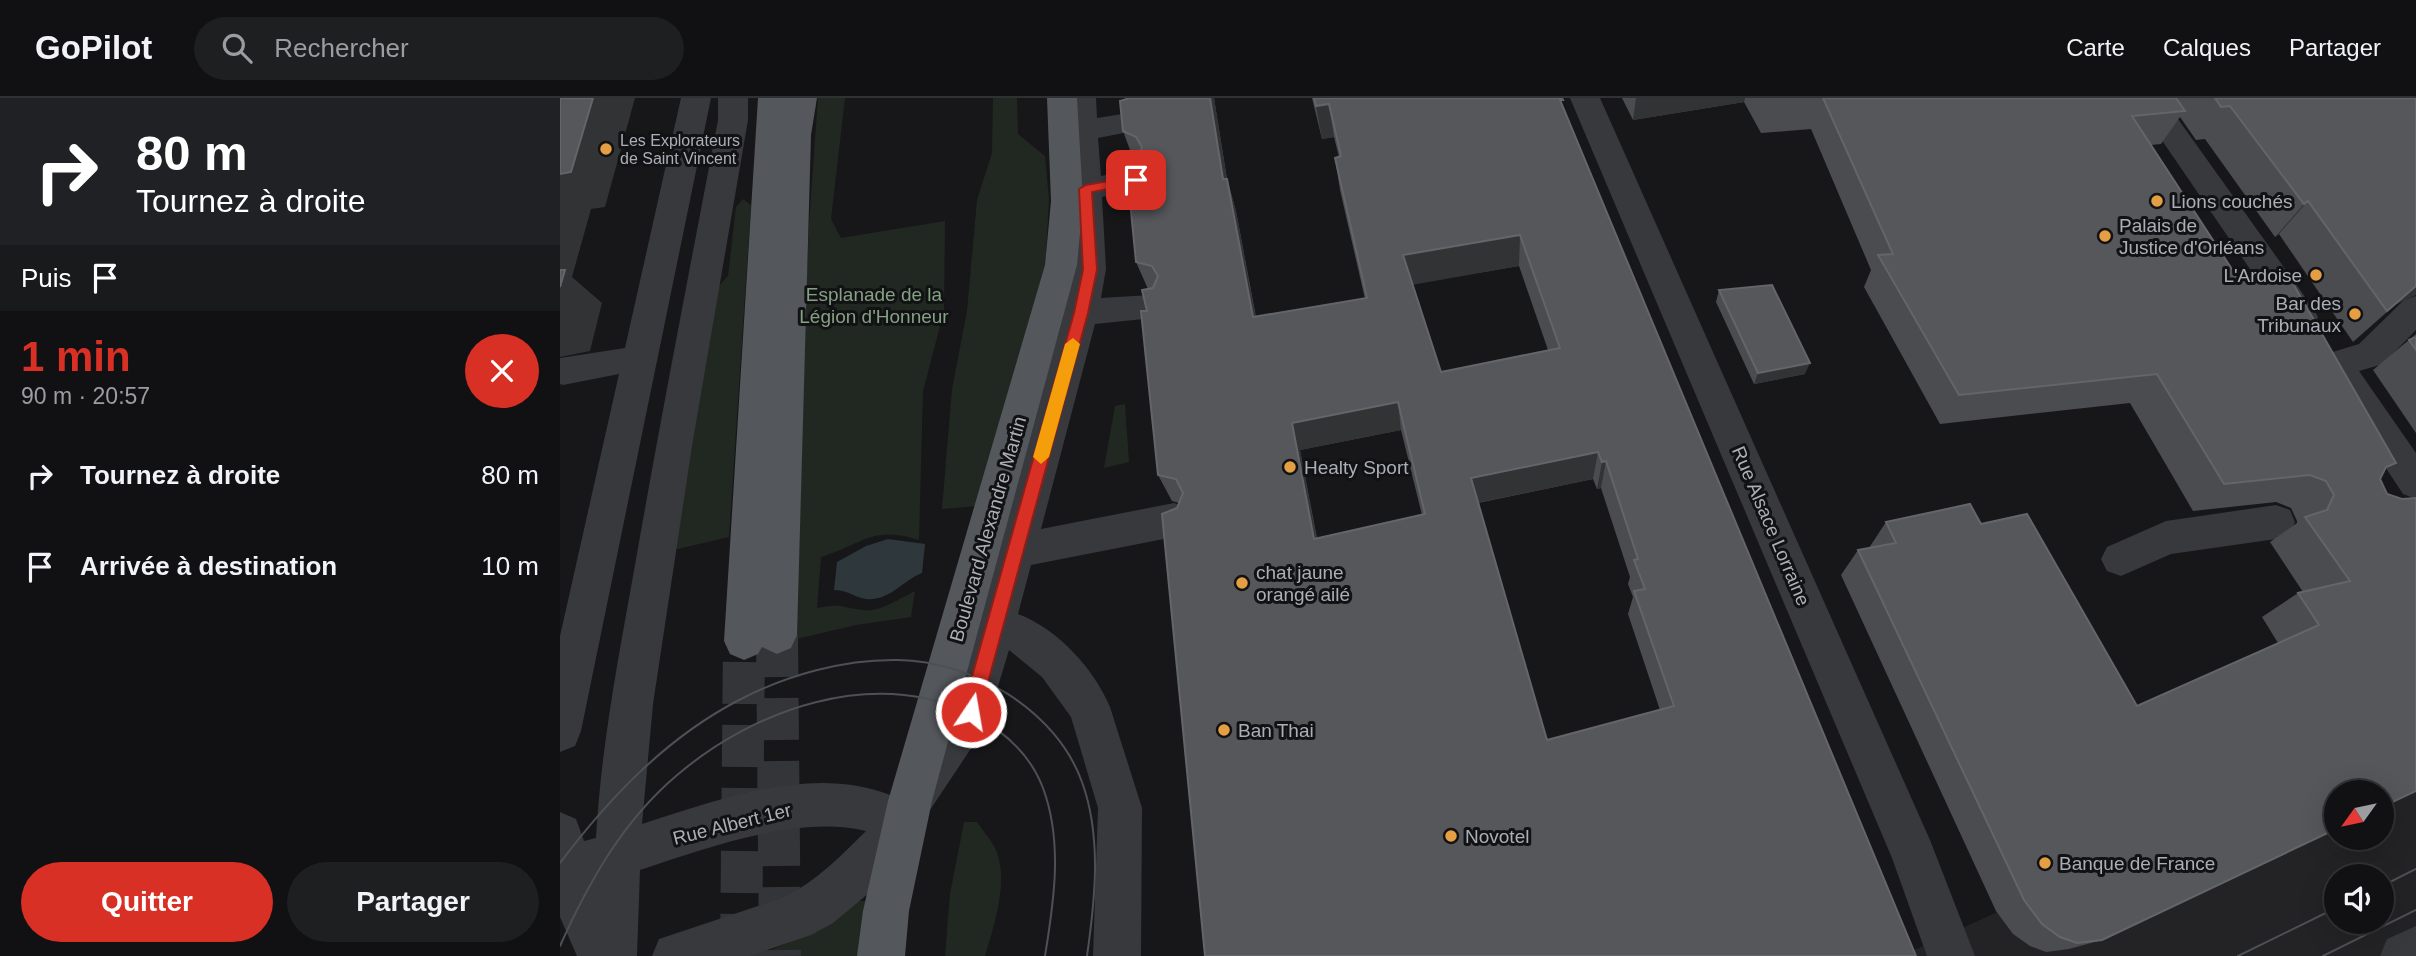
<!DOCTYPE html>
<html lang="fr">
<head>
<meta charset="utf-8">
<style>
	body { margin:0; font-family:Helvetica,sans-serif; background:#1e1f21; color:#f1f3f6; height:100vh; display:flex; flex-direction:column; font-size:26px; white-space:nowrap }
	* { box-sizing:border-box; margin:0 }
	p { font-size:23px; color:#9c9da0 }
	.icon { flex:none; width:38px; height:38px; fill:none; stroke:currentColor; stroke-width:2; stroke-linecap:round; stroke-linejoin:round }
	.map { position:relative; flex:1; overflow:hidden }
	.drawer { display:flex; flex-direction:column; background:#111113; width:560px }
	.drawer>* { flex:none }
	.banner { background:#202124; color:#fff; overflow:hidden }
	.needle { width:46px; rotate:237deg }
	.buttons { position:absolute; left:1764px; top:682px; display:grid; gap:14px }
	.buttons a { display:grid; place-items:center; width:70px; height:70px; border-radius:50%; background:#111113; box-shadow:0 7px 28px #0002,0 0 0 2px #303133; font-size:35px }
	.pin { position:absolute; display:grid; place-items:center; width:60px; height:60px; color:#fff; margin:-30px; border-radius:14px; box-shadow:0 4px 10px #0006 }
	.me { position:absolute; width:77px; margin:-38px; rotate:12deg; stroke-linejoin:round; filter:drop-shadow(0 0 5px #0008) }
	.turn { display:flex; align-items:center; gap:24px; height:147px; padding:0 21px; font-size:32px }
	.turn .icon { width:91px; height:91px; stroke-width:2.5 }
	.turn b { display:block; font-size:49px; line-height:60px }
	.then { display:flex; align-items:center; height:66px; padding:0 21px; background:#0003; gap:14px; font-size:26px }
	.round { display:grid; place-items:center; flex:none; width:74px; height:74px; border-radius:37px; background:#1e1f21 }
	.overview { display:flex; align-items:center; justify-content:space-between; height:119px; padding:0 21px }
	h1 { font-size:42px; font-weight:700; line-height:52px; color:#d93025 }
	.action { display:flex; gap:14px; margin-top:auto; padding:14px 21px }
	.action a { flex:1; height:80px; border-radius:42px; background:#d93025; color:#fff; font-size:28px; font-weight:700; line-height:80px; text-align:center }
	.action a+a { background:#1e1f21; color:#f1f3f6 }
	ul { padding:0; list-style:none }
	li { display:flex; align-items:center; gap:21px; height:91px; padding:0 21px }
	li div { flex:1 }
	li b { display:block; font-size:26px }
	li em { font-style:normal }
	header { display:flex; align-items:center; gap:42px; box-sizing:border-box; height:98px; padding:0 35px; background:#111113; border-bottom:2px solid #303133 }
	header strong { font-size:33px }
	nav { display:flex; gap:38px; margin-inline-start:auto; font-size:24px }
	.search { width:490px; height:63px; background:#1e1f21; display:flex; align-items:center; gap:18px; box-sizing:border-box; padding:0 24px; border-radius:38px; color:#9c9da0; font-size:26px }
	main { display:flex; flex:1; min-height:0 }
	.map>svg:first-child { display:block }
	.built { fill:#232325; fill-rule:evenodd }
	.green { fill:#212821 }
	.water { fill:#2e373c }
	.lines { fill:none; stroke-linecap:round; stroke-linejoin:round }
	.major-tunnel { stroke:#343539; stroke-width:42; stroke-dasharray:42 21; stroke-linecap:butt }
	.minor { fill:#38393d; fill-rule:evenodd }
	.major { fill:#54575c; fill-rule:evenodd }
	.tram { stroke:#4d5054; stroke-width:2 }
	.wall { fill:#4b4c50; fill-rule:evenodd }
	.shaded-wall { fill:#323335 }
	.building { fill:#55575b; stroke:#636569; stroke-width:2; fill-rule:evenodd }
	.route { fill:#d93025; stroke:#8d1f18; stroke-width:2 }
	.slow { fill:#f59e0b }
	.poi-dot { fill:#e49e44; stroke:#121214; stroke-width:2.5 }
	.labels { text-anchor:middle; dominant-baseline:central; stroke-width:6; stroke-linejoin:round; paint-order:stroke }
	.far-poi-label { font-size:16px; fill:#aaafb7; stroke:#121214; text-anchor:start }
	.poi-label { font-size:19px; fill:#aaafb7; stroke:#121214; text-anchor:start }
	.park-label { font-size:19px; fill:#84a183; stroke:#121214 }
	.street-label { font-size:19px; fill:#aaafb7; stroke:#121214 }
</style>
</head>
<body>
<header>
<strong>GoPilot</strong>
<div class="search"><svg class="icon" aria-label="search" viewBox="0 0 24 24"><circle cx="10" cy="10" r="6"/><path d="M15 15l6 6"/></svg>Rechercher</div>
<nav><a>Carte</a><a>Calques</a><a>Partager</a></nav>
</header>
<main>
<section class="drawer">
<div class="banner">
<div class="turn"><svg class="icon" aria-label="right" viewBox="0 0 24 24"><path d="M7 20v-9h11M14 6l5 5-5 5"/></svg><div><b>80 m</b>Tournez à droite</div></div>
<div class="then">Puis<svg class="icon" aria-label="arrive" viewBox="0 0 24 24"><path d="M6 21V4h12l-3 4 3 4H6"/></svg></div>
</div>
<div class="overview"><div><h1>1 min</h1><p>90 m · 20:57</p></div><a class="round" style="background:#d93025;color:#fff"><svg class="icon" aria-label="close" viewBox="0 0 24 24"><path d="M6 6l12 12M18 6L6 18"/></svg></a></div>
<ul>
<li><svg class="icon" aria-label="right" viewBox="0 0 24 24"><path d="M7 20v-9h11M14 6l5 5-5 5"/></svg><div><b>Tournez à droite</b></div><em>80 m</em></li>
<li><svg class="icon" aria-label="arrive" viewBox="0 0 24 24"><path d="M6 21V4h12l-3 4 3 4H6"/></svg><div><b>Arrivée à destination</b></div><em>10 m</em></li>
</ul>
<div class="action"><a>Quitter</a><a>Partager</a></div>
</section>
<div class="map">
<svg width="1856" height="858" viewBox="0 0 1856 858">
	<rect width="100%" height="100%" fill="#171719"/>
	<path class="built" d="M1856,623v235h-515zM1776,695h46v45h-46zM1776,779h46v45h-46z"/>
	<path class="green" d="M258,0h27l-14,121 10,19 104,-17 -1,90 -21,80 -4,149c-47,-15 -56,4 -98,17l-4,51c27,-5 22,-1 45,2 18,3 38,-12 53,-19l-4,26 -55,8 -64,15 17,-417z
		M433,0h24l1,36 27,22 4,43 -4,75 -66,232 -37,3 10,-120 15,-78 10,-111 15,-47z
		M183,101l8,6 -22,332 -60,14 46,-261 13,-14 8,-69z
		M565,306l4,58 -25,6 11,-62z
		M404,724h13c6,9 15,19 19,28 13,31 -2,76 -11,106h-40l5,-62z
		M297,803h11l-7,55h-106l31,-12z"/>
	<path class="water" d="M328,441l37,5 -3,29c-20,8 -32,28 -56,26 -13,-2 -18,-9 -32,-9l3,-28 29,-16z"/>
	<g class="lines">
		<path class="major-tunnel" d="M217,537l3,321
			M181,858l3,-315"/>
		<path class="minor" d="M121,0h30l-130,633 -6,15 -15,6v-116l59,-262 -56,11 -3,-1v-26l65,-10z
			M158,0h30v22l-56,326 -39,258 -11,120c77,-24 169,-60 248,-29l62,-92 38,-131 -12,-4 -6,-12 6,-12 22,-7 60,-210 -14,-4 -5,-9 5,-9 21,-4 7,-32 -3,-66 -15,-2 -5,-8 5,-8 14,-3 -2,-40 -15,-2 -4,-7 4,-7 14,-4 -1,-24h30l1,20 32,-5 10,3 5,7 -5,7 -41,8 3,38 35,-7 11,3 4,8 -4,8 -45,9 4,72 -5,29 50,-3 12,4 5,9 -5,9 -68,7 -54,205 133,-26 14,5 5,12 -5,12 -14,5 -143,28 -13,49c40,15 76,55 92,93l32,101 -1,148h-48l5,-148 -27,-91 -29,-40 -33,-27 -23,76 -56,84 -9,29 -52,54 -36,30 -22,12 -61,21h-98l7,-17 126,-42c31,-16 56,-41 81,-66 -68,-17 -161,18 -226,39l-3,86h-60l-17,-39v-105l16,7 8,22 12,-3c5,-92 23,-183 39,-273 26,-149 55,-297 83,-445z
			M1010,0h30l330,742 45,116h-48l-35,-98z
			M1573,0h30l150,210 5,9 -5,9 -12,4 -12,-4z
			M1856,198v34l-33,34 -24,7 57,82v46l-13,-5 -85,-129 5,-10 36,-11 45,-44z
			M1716,407l14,5 5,12 -5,12 -14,5 -105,15 -50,22 -14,-5 -6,-12 6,-12 59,-26z
			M1856,828v30h-36l7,-17z"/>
		<path class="major" d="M198,0h59l-6,37 -14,500 -6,13 -14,6 -15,-7 -4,7 -14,6 -14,-6 -6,-13z
			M487,0h30l6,103 -6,64 -145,536 -23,110 -4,45h-48l6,-45 25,-110 157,-536 6,-64z"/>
		<path class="tram" d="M0,765c49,-65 106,-125 179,-163 48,-25 105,-41 159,-40 75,1 158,50 184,122 20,55 13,118 5,174
			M1822,788l34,-17
			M0,848c28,-63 63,-125 116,-170 78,-67 196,-109 295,-62 32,16 59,40 72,74 20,54 11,113 2,168
			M1678,858l98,-48
			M1763,858l93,-46"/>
	</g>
	<path class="wall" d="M565,0h89l13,81 9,32 20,106 109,-18 -25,-109 -5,-32 4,-1 -5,-20 -12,2 -10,-41h250v8l354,850h-711l-28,-448 2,-5 -7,-2 -14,-26 -11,-164 1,-22 -12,-27 -3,-104 -10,-27zM959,168l29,84 -107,22 -29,-88zM841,332l21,85 -105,23 -17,-88zM1033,381l4,10 4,-1 29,89 -2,7 5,13 -5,17 32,96 -113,30 -69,-237z
		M1062,0h794l-21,207 -42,37 -74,-108 -4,3 -70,-98 -9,1 -16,-23 -19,27 -10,1 88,135 145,191 -4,8 7,15 15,5 14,-1 -314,442 -33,9 -23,3 -16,-6 -17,-12 -17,-23 -155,-336 17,-25 11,-2 17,-26 95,2 156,182 141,-63 -16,-26 36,-24 5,-1 -33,-50 27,-19v-2l-6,-13 -15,-6 -83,9 -63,-108 -190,21 -76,-137 7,-17 -60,-141 -50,4 -17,-31 -111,18z
		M1159,192l86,84 -51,10 -38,-82z
		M1856,236v99l-43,-63z"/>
	<path class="shaded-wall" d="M33,0h42l-30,109 -14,2 -19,68 30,26 -12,48 -30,6v-183z
		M650,0h4l18,113 -9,-32z
		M1076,0h109l-1,4 -111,18z
		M769,6l5,33 -12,2 -6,-33z
		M667,81l9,32 25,136 -8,-30z
		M1748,103l-29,33 -4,3 29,-33z
		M960,137l-1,31 -113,20 -3,-31z
		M1856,188v9l-21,10 -42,37z
		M1250,265l-5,11 -51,10 4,-11z
		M838,304l3,28 -101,20 21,113 -7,-24 -22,-116z
		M1038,354l-5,27 -122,25v-26z
		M1046,363l-5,27 -4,1 5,-27z"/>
	<path class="building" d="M0,0h33l-22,74 -11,2z
		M570,0h80l13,81h4l26,138 114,-19 -32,-140 6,-2 -12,-52 -13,2 -2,-8h248l1,2h-3l356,856h-711l-43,-442 15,-6 6,-15 -7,-14 -18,-4 -17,-164h6l-5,-21 11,-2 5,-12 -6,-10 -16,-4 -10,-102 12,-3 4,-10 -6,-10 -13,-6 -3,-30zM960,137l40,113 -119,24 -38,-117zM838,304l27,112 -111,25 -22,-116zM1038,354l4,10 4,-1 32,98 -4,1 11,29 -11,2 40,115 -127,34 -76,-262z
		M1263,0h353l9,13 -53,5 107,164 48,-7 109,190 -10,4 -6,12 7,15 15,5 14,-1v293l-34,16v-14h-46v36l-234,111 -25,3 -17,-6 -18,-13 -18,-24 -166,-350 38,-7 -10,-21 84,-18 11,20 46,-10 110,192 182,-81 -21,-32 52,-12 -45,-64 22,-7 7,-15 -8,-14 -16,-6 -86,9 -67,-110 -198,21 -81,-140 15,-1z
		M1655,0h201v188l-29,25 -79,-110 -4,3 -74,-98 -9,1z
		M0,172h5l-5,17z
		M1212,187l38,78 -52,10 -39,-83z
		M1856,239v13l-7,-10z"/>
	<path class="route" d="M576,78l4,1v6l-48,9 5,78 -9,43 -108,399 -3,6 -6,3 -6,-3 -3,-6 112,-399 9,-43 -4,-81 7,-4z"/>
	<path class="slow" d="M513,240l7,6 -31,113 -8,7 -8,-7 32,-113z"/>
	<g class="poi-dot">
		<circle cx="46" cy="51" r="7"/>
		<circle cx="1597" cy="103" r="7"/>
		<circle cx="1545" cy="138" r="7"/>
		<circle cx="1756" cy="177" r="7"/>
		<circle cx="1795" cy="216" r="7"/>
		<circle cx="730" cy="369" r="7"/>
		<circle cx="682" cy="485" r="7"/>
		<circle cx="664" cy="632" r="7"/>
		<circle cx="891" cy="738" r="7"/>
		<circle cx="1485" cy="765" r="7"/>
	</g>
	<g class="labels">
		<g class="far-poi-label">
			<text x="60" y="42">Les Explorateurs<tspan x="60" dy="18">de Saint Vincent</tspan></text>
		</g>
		<g class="poi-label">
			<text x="1611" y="103">Lions couchés</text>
			<text x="1559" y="127">Palais de<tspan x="1559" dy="22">Justice d'Orléans</tspan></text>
			<text x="1742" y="177" text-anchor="end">L'Ardoise</text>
			<text x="1781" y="205" text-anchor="end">Bar des<tspan x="1781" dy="22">Tribunaux</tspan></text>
			<text x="744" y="369">Healty Sport</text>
			<text x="696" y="474">chat jaune<tspan x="696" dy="22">orangé ailé</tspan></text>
			<text x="678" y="632">Ban Thai</text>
			<text x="905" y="738">Novotel</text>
			<text x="1499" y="765">Banque de France</text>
		</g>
		<g class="park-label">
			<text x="314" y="196">Esplanade de la<tspan x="314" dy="22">Légion d'Honneur</tspan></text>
		</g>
		<g class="street-label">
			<text transform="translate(1211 428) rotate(67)">Rue Alsace Lorraine</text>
			<text transform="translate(428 431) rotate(-74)">Boulevard Alexandre Martin</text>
			<text transform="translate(172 726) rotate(-14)">Rue Albert 1er</text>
		</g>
	</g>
</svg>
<div class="buttons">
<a><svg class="needle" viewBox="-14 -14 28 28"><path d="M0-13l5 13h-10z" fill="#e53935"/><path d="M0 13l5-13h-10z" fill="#9c9da0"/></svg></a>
<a><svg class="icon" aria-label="sound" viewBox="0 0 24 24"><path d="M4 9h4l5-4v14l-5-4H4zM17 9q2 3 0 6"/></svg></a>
</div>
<div class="pin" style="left:576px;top:82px;background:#d93025"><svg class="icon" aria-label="arrive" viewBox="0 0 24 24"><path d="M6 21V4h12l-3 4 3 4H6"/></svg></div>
<svg class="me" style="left:411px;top:614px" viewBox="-20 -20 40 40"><circle r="17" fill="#d93025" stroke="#fff" stroke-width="3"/><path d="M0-11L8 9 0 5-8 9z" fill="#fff"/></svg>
</div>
</main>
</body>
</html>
